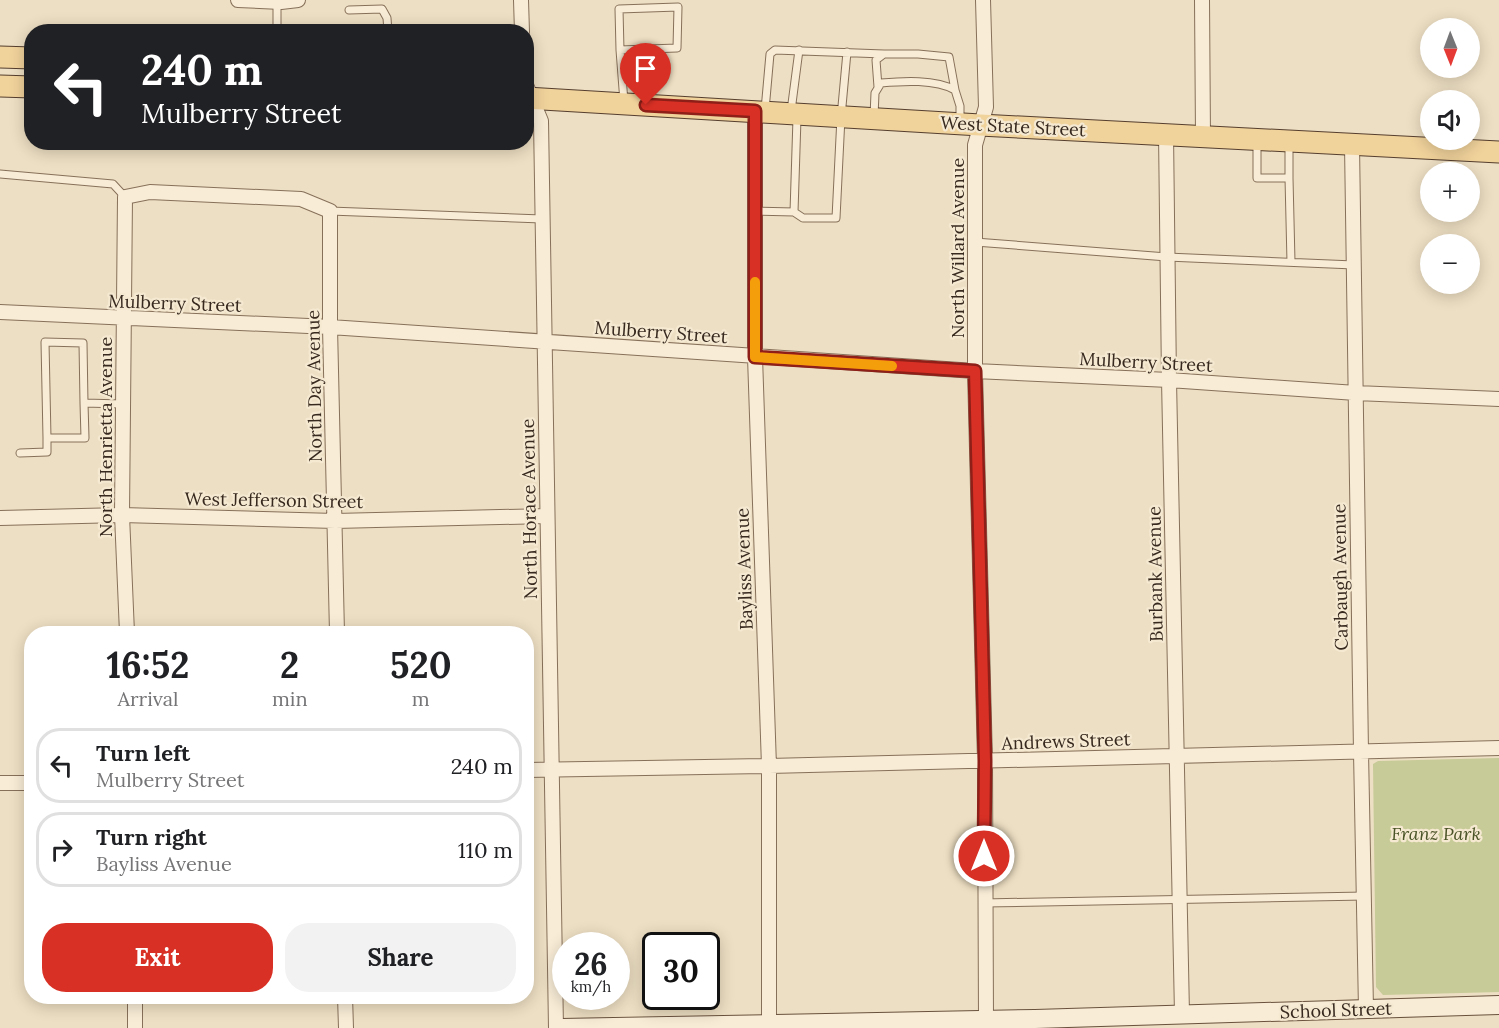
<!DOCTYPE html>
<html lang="en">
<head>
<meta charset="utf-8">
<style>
	body { margin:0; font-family:Lora,serif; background:#f2f2f2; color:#202124; height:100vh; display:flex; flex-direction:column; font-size:22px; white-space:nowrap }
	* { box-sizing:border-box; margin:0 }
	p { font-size:20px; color:#757577 }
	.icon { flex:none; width:33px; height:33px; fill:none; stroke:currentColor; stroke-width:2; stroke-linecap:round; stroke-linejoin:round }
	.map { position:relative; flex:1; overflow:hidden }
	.sheet { position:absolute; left:24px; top:626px; width:510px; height:378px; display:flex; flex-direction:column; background:#fff; border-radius:24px; box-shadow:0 3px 15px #0003 }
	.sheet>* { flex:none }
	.top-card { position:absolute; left:24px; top:24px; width:510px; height:126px; border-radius:24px; box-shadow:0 3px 15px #0003; background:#202124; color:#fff; overflow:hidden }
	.needle { width:39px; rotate:179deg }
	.fabs { position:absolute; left:1420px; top:18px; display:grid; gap:12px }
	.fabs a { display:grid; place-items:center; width:60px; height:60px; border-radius:50%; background:#fff; box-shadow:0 3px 15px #0003; font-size:30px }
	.speed { position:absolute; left:552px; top:932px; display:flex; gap:12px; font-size:30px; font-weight:700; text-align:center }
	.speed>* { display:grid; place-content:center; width:78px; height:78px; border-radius:50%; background:#fff; box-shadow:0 3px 15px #0003; line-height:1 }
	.speed small { font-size:15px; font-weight:400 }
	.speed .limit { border:3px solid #111; border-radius:9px; background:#fff; color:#111 }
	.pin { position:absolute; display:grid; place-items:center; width:51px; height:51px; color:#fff; margin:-62px -26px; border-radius:50% 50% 50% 0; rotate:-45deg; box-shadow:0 0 6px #0007 }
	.pin .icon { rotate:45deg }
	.me { position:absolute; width:66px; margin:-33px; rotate:0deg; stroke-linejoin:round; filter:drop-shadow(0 0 4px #0008) }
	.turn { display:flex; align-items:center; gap:21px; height:126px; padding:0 18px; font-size:27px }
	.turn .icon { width:78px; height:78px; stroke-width:2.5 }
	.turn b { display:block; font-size:42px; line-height:51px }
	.eta { display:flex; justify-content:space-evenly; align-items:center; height:102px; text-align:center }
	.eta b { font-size:36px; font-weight:700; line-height:42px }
	.action { display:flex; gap:12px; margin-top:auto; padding:12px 18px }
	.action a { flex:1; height:69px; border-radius:24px; background:#d93025; color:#fff; font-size:24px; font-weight:700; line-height:69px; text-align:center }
	.action a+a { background:#f2f2f2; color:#202124 }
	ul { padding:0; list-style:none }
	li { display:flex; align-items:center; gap:18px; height:75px; margin:0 12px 9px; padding:0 6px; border:3px solid #e0e0e0; border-radius:24px }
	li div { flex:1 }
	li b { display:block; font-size:22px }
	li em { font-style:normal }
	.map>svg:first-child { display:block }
	.green { fill:#c7cb97 }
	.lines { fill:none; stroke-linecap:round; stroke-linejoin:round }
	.lane-casing { stroke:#87705a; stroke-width:9 }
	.street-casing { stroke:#87705a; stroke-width:16 }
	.secondary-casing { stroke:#69513d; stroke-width:20 }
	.primary-casing { stroke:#553e2e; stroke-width:23 }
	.lane { stroke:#f8ecd6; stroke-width:7 }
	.street { stroke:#f8ecd6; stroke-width:14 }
	.secondary { stroke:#f8ecd6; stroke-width:18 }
	.primary { stroke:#f0d29b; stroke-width:21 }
	.route-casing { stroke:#8d1f18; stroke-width:15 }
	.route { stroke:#d93025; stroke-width:10 }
	.slow { stroke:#f59e0b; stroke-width:10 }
	.labels { text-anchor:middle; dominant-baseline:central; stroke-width:4.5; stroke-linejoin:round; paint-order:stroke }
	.street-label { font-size:18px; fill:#37291e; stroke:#f5e9d2 }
	.park-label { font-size:18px; font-style:italic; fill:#495325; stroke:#f5e9d2 }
</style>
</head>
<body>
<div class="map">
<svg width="1499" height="1028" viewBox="0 0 1499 1028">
	<rect width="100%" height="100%" fill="#eddfc3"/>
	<path class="green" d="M1499,758v234l-116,3 -7,-8 -3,-223 5,-3z"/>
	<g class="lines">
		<defs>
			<path id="lane" d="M349,10l33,-1 5,9 1,14
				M277,32v-30
				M620,50l-1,-41 59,-2 -1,41 -57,2 4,52
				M878,87l-2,-27 8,-6h34l31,3 6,33
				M765,110l5,-56 5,-4 109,4
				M791,111l8,-61
				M874,116l1,-23 6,-10c22,-2 54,-4 74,7l5,16v16
				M1257,142v36h32v-33
				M0,174l113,10 12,13
				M1289,178l2,84
				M330,211l212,8
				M755,211l39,1 3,-94
				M794,212l9,6h33l5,-101 6,-65
				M975,242l192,15 187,8
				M84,403l-1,-60 -38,-1 2,96h38l-1,-35 39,1
				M20,453l27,-1v-14
				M984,903l381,-7"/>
			<path id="street" d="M238,0l43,2 17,-2
				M521,0l1,32
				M983,0l3,107 -11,38v226l10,390 1,258
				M1202,0l1,136
				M526,85l15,36 15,907
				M755,112v245l14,409v258
				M1166,133l3,247 13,634
				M1352,145l9,607 5,257
				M0,312l330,15 645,44 194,9 187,13 143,6
				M0,518l122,-3 213,6 212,-5
				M127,633l-5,-118 3,-318 25,-5 151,7 29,12v116l7,306
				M526,770l243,-4 730,-18
				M0,783h32
				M135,996v32
				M345,996l1,32"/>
			<path id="secondary" d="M561,1028l474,-9 464,-14"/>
			<path id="primary" d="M0,57l32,1
				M0,86l32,1
				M526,98l454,27 519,27"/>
		</defs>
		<use href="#lane" class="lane-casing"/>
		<use href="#street" class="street-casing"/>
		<use href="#secondary" class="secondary-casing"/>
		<use href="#primary" class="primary-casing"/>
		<use href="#lane" class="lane"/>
		<use href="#street" class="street"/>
		<use href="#secondary" class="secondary"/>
		<use href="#primary" class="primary"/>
	</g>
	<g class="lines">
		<defs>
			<path id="route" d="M646,105l109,6v246l220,14 10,390 -1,95"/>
		</defs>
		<use href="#route" class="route-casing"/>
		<use href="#route" class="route"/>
		<path class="slow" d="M755,282v75l137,9"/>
	</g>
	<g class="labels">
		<g class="street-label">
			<text transform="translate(1013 126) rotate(3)">West State Street</text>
			<text transform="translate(957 248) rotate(-90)">North Willard Avenue</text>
			<text transform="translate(175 303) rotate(2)">Mulberry Street</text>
			<text transform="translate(661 332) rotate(4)">Mulberry Street</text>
			<text transform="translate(1146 362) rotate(3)">Mulberry Street</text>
			<text transform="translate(314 386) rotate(-91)">North Day Avenue</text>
			<text transform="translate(105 437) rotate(-90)">North Henrietta Avenue</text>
			<text transform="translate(274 500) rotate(1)">West Jefferson Street</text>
			<text transform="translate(529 509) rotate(-91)">North Horace Avenue</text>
			<text transform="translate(744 569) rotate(-92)">Bayliss Avenue</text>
			<text transform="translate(1155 574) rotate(-91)">Burbank Avenue</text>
			<text transform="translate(1340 577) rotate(-91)">Carbaugh Avenue</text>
			<text transform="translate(1066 741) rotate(-2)">Andrews Street</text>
			<text transform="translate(1336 1010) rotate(-2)">School Street</text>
		</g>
		<g class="park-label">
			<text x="1436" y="833">Franz Park</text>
		</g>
	</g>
</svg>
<div class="fabs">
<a><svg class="needle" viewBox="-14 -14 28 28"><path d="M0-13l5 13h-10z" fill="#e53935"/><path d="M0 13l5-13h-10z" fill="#757577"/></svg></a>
<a><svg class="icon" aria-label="sound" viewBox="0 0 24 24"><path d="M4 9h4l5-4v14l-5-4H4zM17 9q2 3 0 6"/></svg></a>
<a>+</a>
<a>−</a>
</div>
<div class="speed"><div>26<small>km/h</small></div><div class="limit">30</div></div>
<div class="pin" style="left:646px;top:105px;background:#d93025"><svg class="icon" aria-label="arrive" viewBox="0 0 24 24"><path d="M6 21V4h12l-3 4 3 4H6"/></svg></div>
<svg class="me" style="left:984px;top:856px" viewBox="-20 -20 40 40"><circle r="17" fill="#d93025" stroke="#fff" stroke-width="3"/><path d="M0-11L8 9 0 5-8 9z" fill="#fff"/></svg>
<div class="top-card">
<div class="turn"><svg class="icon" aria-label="left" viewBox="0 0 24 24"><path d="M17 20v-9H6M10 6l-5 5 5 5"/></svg><div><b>240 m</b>Mulberry Street</div></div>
</div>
<section class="sheet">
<div class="eta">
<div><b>16:52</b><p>Arrival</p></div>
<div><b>2</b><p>min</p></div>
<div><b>520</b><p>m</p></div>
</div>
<ul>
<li><svg class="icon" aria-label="left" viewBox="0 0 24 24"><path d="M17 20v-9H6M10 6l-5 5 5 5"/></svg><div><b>Turn left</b><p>Mulberry Street</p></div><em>240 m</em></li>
<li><svg class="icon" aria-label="right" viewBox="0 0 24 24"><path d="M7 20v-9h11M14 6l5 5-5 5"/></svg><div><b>Turn right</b><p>Bayliss Avenue</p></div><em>110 m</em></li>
</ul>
<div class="action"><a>Exit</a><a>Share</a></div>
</section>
</div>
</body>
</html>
